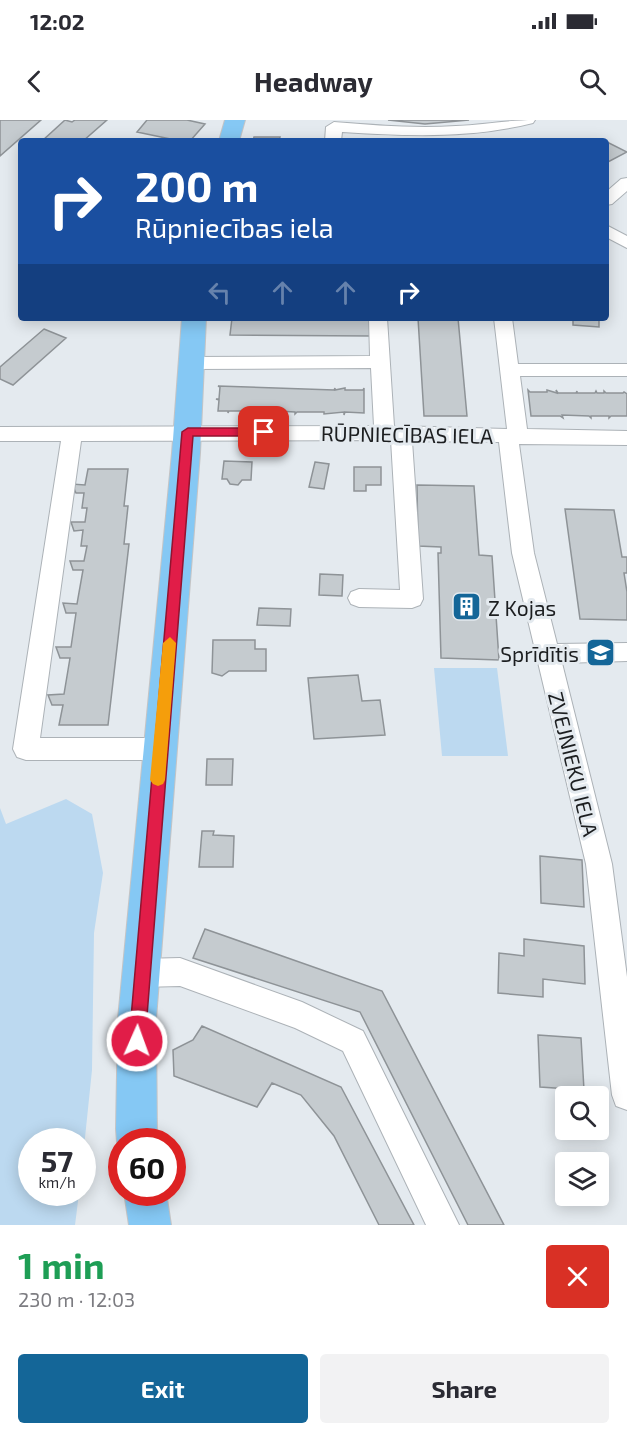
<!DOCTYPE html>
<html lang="en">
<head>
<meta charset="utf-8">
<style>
	body { margin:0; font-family:"Exo 2",sans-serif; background:#f2f2f3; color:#2b2b33; height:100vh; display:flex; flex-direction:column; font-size:22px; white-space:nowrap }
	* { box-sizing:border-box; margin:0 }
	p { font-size:20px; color:#7c7c81 }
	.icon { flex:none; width:33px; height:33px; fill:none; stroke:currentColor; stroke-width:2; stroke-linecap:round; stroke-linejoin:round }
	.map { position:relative; height:1105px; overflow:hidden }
	.details { display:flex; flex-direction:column; background:#fff; flex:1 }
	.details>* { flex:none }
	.guide { position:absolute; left:18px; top:18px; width:591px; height:183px; border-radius:6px; box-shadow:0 3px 15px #0003; background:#1a4fa0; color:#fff; overflow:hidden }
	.fabs { position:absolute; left:555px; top:966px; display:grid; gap:12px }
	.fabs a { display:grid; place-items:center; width:54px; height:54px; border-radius:6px; background:#fff; box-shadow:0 3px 15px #0003; font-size:30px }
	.speed { position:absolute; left:18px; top:1008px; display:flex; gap:12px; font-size:30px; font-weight:700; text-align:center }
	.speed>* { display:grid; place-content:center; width:78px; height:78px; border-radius:50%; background:#fff; box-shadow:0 3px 15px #0003; line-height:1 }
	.speed small { font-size:15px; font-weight:400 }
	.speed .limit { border:9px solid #d22; background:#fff; color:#111 }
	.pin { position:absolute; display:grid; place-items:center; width:51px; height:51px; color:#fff; margin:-26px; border-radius:12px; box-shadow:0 3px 9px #0006 }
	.me { position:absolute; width:66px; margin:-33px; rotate:2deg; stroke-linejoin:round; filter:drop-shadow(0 0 4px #0008) }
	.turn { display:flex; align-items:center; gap:21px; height:126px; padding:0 18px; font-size:27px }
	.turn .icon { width:78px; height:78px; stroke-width:2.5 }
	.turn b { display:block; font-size:42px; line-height:51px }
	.lanes { display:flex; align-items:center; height:57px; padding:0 18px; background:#0003; justify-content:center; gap:30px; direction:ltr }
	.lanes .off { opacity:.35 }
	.round { display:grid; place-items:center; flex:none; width:63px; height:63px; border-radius:6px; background:#f2f2f3 }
	.headline { display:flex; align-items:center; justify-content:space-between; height:102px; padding:0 18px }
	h1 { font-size:36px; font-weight:700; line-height:45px; color:#1e9e55 }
	.button { display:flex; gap:12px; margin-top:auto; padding:12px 18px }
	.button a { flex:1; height:69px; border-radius:6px; background:#146698; color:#fff; font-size:24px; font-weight:700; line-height:69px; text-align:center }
	.button a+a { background:#f2f2f3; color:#2b2b33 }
	.status { display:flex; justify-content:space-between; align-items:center; height:42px; padding:0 30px; background:#fff; direction:ltr }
	.status svg { height:16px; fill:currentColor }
	header { display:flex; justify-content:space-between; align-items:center; height:78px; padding:0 18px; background:#fff; font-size:27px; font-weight:700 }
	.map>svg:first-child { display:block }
	.green { fill:#bcd9f0 }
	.building { fill:#c5cbcf; stroke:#8e9397; stroke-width:1.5 }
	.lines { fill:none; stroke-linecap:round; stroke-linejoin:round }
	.minor-casing { stroke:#acb2b7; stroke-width:2 }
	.major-casing { stroke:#c4c4c5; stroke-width:2 }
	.minor { fill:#fff; fill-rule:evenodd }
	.major { fill:#85c8f4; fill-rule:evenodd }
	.route { fill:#e11d48; stroke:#92132f; stroke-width:1.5 }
	.slow { fill:#f59e0b }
	.labels { text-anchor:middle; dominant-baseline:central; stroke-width:6; stroke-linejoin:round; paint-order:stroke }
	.street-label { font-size:21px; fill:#1c1e20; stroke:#e4eaef }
	.poi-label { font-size:21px; fill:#1c1e20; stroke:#e4eaef; text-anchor:start }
</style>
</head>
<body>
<div class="status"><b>12:02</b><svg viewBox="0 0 49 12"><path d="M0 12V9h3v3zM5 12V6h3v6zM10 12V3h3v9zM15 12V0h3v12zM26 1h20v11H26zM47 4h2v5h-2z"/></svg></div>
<header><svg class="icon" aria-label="back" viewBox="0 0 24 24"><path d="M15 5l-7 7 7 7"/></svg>Headway<svg class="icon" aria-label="search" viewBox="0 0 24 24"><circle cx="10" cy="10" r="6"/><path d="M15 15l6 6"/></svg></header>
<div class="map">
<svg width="627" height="1105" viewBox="0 0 627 1105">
	<rect width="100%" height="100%" fill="#e4eaef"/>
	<path class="green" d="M434,548h63l11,88h-66z
		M66,679l26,15 11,59 -9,60 -2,137 -9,87 -1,-15h-50v50l47,1 -4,32h-75v-417l6,16z"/>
	<path class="building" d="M0,0h41l-41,36z
		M65,0l7,2 3,-2h32l-24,21h-41z
		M147,0h40l18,4 -15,17h-10l-43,-9z
		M388,0h81l-44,4z
		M254,17h26l-1,4h-26z
		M605,21l22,11 -21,11z
		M232,198h138l1,18 -141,-1z
		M418,198h40l9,98h-43z
		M573,198h26v9l-26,-2z
		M44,209l22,9 -53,47 -13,-6v-12z
		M218,266l116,4 1,-2v2l10,-2v2h18l1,-2v25l-19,-1 -1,3v-3l-20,2v-2h-27l-2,2v-2l-18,-1 -1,2v-2h-28l-1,2v-2h-18l-1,2v-2h-10l1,-11 -3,-1h3l1,-12z
		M528,270l2,2h17v-2l10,3 -1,-3 2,3h18l1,-2v2h18l1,-2 1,2h7v-2l2,2h17l1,-1 3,2v22h-16l-2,2v-2h-18v2l-2,-2 -27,-1 1,3 -3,-2h-29z
		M224,341l28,1 -1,18h-9l-4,5 -8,-1 -3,-5h-5z
		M315,342l14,2 -5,25 -15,-2z
		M354,347h27v18h-15v6h-12z
		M88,349h40l-4,37h4l-4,38h5l-21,181h-49l4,-20h-11l-4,-10 16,-1 6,-36h-10l-4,-11h15l5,-34h-10l-3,-10 14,1 6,-34h-10l-3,-9h14l3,-15h-6l2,-16 -9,1 -3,-9h14l2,-14h-5l2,-15h-8l-4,-9 13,1z
		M417,365l57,1 5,69 13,1 7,104 -58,-2 -3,-105h3v-6l-23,-1z
		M565,389l49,1 8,47h5v16h-3l3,19v28l-47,-1z
		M320,454l23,1 -1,21 -23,-1z
		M259,488l32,1 -1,17 -33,-1z
		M213,520h42v9h11v22h-37l-7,5 -10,-3z
		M358,555l4,26 18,-1 5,35 -71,4 -6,-61z
		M207,639h26l-1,26h-26z
		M202,711h12l-1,4 21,1 -1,31h-34z
		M540,736l42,4 2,47 -43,-4z
		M205,809l177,62 122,234h-36l-108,-213 -167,-54z
		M524,819l60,7 1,38 -42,-5v18l-45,-4 1,-40 25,3z
		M202,906l139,61 73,138h-35l-45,-89 -33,-41 -29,-12 -15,24 -83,-31 -1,-26 20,-10z
		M538,915l43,3 3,52 -44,-3z"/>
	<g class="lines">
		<defs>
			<path id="minor" d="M535,0l-2,3c-64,16 -126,13 -191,9l-1,9h-16l1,-14 8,-5c40,3 81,7 122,4 26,-1 52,-6 79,-6z
				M627,58v13l-15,13 -6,1v-13l15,-13z
				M606,105l21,11v12l-21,-11z
				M369,198h18l7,108 113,3 -13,-111h18l6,46h109v12h-107l7,53 100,2v14l-108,-1 15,109 23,91 70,-1v18l-65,2 50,201 15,113v133l-11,-4 -4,-11 -26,-231 -74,-311 -13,-111 -87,-1 11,158 -3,6 -8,3 -53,-1 -8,-3 -3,-6 3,-6 8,-3 41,1 -9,-150 -310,1 -41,297h120l9,3 4,8 -4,8 -9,3h-134l-9,-3 -4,-8 48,-308h-61v-14l374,-1 -3,-58 -180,1 -7,-2 -3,-4 3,-4 7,-2 179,-1z
				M180,838l122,44 61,29 96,194h-33l-83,-174 -48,-23 -115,-42 -39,1 -10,-4 -4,-10 4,-10 10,-4z"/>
			<path id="major" d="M225,0h20l-6,21h-20z
				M182,198h24l-6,135 -44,566 1,123h-35v12l-5,-12 -1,-13 2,-110 54,-566z
				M124,1072h42l5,33h-42z"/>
		</defs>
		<use href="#minor" class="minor-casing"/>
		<use href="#major" class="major-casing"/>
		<use href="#minor" class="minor"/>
		<use href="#major" class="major"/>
	</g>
	<path class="route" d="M188,308h76l6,4 -6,4h-71l-48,605 -2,6 -6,2 -6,-2 -2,-6 53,-609z"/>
	<path class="slow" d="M170,517l6,6 -11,137 -2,4 -5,2 -5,-2 -3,-4 13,-137z"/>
	<defs>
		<symbol id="building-square" viewBox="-11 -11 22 22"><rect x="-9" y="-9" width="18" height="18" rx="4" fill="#146698" stroke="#e4eaef"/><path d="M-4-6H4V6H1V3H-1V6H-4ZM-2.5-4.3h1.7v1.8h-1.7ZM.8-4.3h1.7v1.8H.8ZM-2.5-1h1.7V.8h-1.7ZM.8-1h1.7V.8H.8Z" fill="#fff"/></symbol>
		<symbol id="school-square" viewBox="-11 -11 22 22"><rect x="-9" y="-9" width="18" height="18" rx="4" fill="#146698" stroke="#e4eaef"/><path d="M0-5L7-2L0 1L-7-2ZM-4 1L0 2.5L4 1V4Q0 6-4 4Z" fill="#fff"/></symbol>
	</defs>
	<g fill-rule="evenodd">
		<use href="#building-square" x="450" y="470" width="33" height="33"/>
		<use href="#school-square" x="584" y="516" width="33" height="33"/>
	</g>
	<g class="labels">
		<g class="street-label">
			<text transform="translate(407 314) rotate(1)">RŪPNIECĪBAS IELA</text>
			<text transform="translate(574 644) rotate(76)">ZVEJNIEKU IELA</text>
		</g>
		<g class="poi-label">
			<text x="488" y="487">Z Kojas</text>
			<text x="579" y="533" text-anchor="end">Sprīdītis</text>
		</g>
	</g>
</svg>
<div class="fabs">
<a><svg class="icon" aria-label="search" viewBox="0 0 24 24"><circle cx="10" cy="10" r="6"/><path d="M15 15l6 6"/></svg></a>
<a><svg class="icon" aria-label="layers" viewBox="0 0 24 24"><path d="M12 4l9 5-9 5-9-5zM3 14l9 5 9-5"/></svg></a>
</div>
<div class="speed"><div>57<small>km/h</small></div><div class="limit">60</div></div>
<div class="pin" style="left:264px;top:312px;background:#d93025"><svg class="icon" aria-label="arrive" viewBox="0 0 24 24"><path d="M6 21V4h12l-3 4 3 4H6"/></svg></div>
<svg class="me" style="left:137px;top:921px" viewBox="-20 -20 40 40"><circle r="17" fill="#e11d48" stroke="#fff" stroke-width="3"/><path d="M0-11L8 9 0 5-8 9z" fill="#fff"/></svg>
<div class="guide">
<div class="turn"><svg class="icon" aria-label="right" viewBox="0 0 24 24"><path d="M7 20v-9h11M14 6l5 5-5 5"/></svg><div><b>200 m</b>Rūpniecības iela</div></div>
<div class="lanes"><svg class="icon off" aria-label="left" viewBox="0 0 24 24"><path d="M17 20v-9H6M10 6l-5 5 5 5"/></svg><svg class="icon off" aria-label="ahead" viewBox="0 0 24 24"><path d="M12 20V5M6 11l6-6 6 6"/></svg><svg class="icon off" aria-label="ahead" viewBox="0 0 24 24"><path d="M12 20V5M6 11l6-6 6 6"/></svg><svg class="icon" aria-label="right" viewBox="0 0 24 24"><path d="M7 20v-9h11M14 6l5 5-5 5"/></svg></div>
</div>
</div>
<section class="details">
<div class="headline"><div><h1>1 min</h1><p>230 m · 12:03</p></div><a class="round" style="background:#d93025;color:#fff"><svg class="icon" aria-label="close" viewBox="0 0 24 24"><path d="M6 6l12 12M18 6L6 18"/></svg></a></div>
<div class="button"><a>Exit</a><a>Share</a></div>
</section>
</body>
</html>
